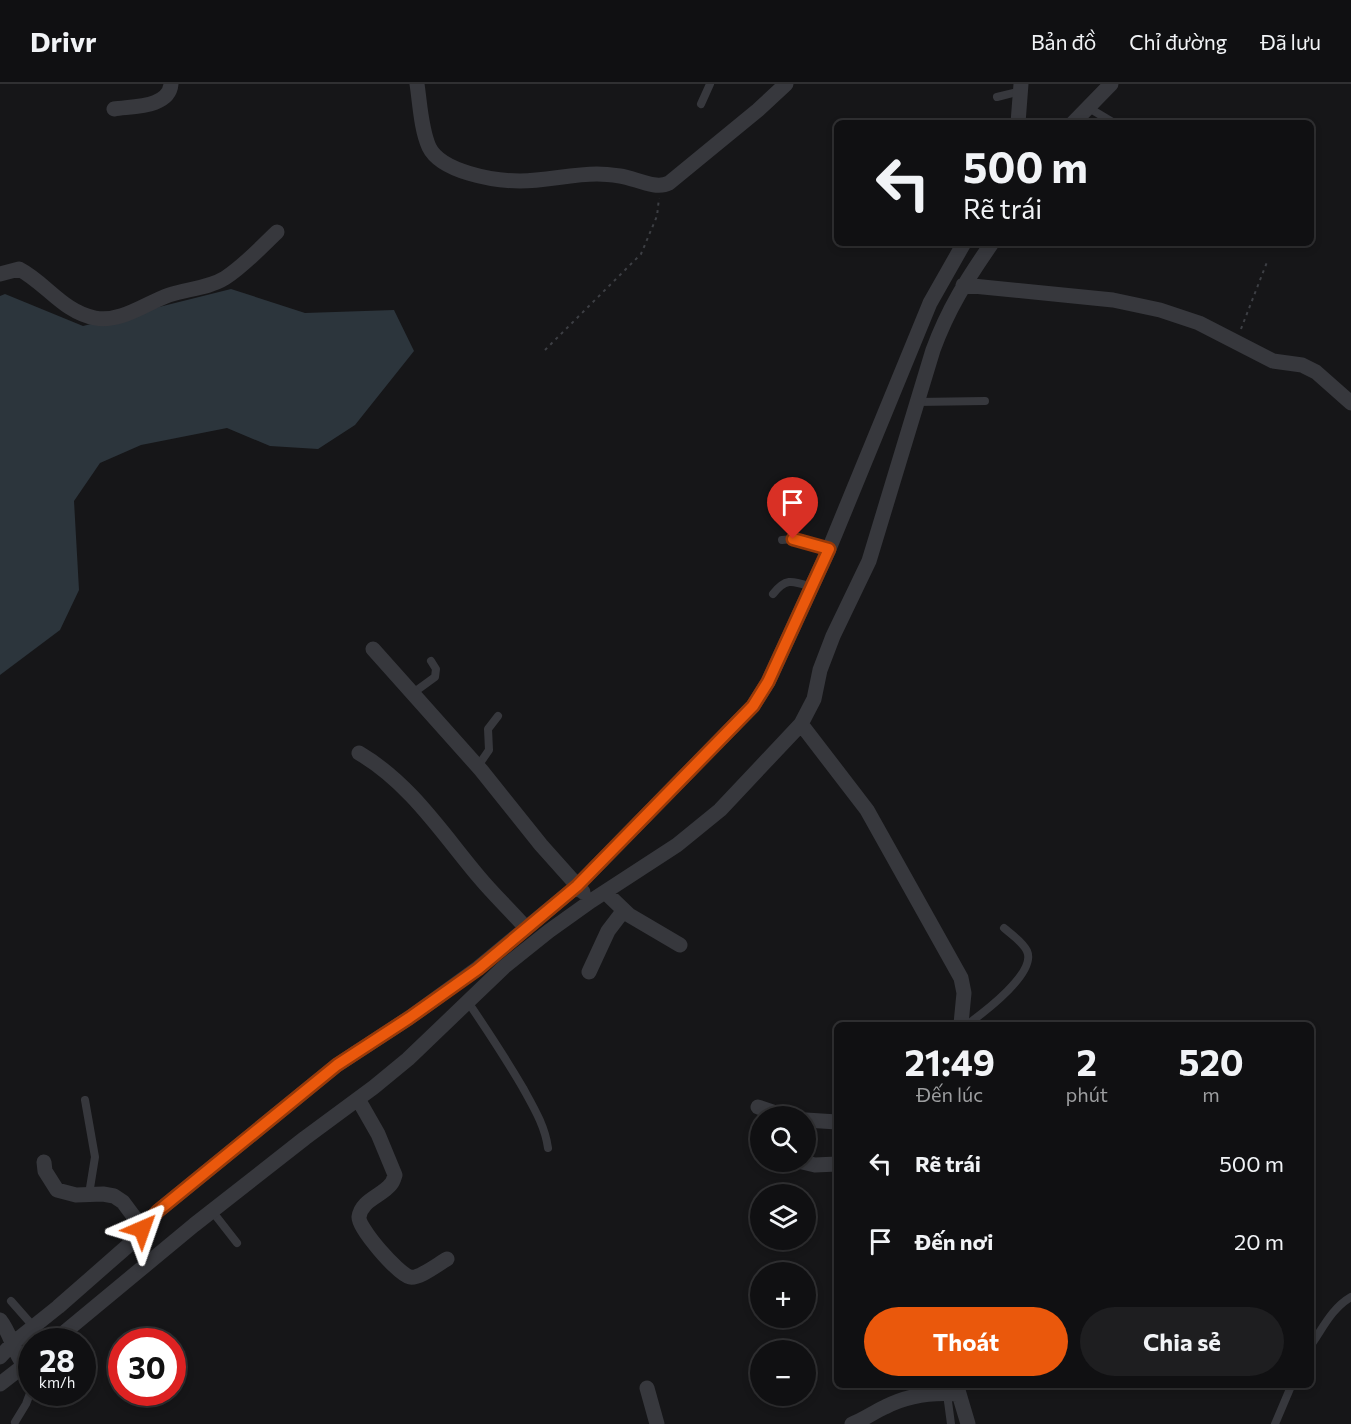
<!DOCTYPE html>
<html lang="vi">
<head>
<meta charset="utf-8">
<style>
	body { margin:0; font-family:Commissioner,sans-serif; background:#1e1e20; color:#f1f3f6; height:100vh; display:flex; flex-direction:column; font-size:22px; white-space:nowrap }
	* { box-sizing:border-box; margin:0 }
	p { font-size:20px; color:#9c9d9f }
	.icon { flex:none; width:33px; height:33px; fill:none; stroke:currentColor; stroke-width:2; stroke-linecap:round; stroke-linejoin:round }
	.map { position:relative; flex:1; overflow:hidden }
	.drawer { position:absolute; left:834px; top:938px; width:480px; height:366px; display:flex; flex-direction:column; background:#101012; border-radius:9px; box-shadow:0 3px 9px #0003,0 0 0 2px #303032 }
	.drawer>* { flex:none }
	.banner { position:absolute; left:834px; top:36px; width:480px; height:126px; border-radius:9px; box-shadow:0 3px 9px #0003,0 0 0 2px #303032; background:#101012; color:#f1f3f6; overflow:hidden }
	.tools { position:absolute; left:750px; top:1022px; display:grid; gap:12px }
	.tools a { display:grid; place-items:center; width:66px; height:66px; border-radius:50%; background:#101012; box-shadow:0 3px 9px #0003,0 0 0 2px #303032; font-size:30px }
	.speed { position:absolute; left:18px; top:1244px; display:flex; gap:12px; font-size:30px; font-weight:700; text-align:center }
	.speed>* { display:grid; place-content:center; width:78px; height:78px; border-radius:50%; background:#101012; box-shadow:0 3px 9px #0003,0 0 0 2px #303032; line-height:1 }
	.speed small { font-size:15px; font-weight:400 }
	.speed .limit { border:9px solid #d22; background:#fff; color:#111 }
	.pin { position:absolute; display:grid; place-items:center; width:51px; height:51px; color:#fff; margin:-62px -26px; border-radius:50% 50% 50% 0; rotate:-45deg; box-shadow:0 0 6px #0007 }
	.pin .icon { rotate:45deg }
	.me { position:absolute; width:66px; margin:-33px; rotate:43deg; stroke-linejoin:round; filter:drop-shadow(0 0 4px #0008) }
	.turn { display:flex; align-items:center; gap:21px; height:126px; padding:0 30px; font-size:27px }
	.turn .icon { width:78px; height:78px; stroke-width:2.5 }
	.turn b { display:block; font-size:42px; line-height:51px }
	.eta { display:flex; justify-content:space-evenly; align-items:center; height:102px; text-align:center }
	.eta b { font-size:36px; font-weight:700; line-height:42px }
	.cta { display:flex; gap:12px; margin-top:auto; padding:12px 30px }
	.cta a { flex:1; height:69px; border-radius:36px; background:#ea580c; color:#fff; font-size:24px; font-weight:700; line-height:69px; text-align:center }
	.cta a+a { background:#1e1e20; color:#f1f3f6 }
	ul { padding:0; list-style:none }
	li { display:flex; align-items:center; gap:18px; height:78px; padding:0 30px }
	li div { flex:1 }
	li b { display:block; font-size:22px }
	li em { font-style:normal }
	header { display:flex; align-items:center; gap:36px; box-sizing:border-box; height:84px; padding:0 30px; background:#101012; border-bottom:2px solid #303032 }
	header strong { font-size:28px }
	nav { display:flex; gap:33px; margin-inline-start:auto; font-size:21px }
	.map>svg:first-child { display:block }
	.water { fill:#2c353c }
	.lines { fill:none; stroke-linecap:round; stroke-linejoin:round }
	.path { stroke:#3d3f44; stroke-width:2; stroke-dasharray:3 4.5; stroke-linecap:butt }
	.lane { stroke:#37383d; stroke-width:8 }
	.street { stroke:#37383d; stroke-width:15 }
	.route-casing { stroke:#983908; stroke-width:15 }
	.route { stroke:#ea580c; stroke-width:10 }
</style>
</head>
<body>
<header>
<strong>Drivr</strong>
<nav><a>Bản đồ</a><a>Chỉ đường</a><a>Đã lưu</a></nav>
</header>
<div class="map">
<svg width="1351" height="1340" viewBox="0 0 1351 1340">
	<rect width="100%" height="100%" fill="#161618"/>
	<path class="water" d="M231,205l74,24 89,-3 20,41 -59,74 -37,24 -48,-3 -43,-18 -86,17 -41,18 -26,38 5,89 -19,40 -60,45v-379l5,-2 78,32z"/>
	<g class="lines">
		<path class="path" d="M1241,245l26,-67
			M545,266l96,-96 16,-38 2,-18"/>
		<path class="lane" d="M997,13l24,-6
			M701,20l9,-20
			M1089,24l25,15
			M917,318l68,-1
			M782,456l11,-1 36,10
			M773,510c13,-17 20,-13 39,-7
			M413,609l22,-16 1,-8 -5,-8
			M478,682l11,-16 -1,-21 10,-13
			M468,918c19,28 38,57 55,86 11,20 22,38 25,60
			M968,940c15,-11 69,-51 59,-73 -4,-9 -16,-17 -23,-23
			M85,1016l10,57 -6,37
			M212,1127l25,32
			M11,1217l22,25
			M1311,1261c12,-17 21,-37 40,-48
			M24,1281l8,12
			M947,1310l4,30
			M15,1338l11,-18 6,-16
			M1275,1340l17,-40"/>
		<path class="street" d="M417,0c3,20 4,45 12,63 12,25 65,34 91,34 26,0 51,-7 77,-7 8,0 16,1 23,2 15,2 35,14 49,7l89,-73 28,-26
			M114,25c18,-3 55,-1 57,-25
			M1018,39l3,-39
			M1073,39l38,-39
			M0,190l19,-5c27,14 44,43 76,49 26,5 51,-15 74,-23 18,-6 40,-7 56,-17 19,-12 36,-31 52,-46
			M963,201l150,15 47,10 39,13 74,38 29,4 14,7 35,31
			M373,565l108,121 60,75 42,47
			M801,640l66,86 94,168 3,15 -3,31
			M359,669c51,30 83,80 120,124 15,18 32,34 47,51
			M605,808l24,23 51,30
			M589,888l19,-41 16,-21
			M358,1015l20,35 17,41c-1,3 -2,7 -4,9 -9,12 -30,16 -32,33 -1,11 39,57 51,60 9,2 28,-13 37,-18
			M758,1023l27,9
			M806,1036l31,2
			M798,1077l17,4 22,-1
			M44,1078l1,9 12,19 19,5 27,-1 11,2 9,6 20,27
			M0,1236c11,14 13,31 24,45
			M54,1257l140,-116 111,-87 69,-51 34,-28 96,-92 45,-36 42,-30 86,-56 43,-35 81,-86 13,-25 6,-29 13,-34 36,-75 64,-211c15,-41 34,-71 59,-107
			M0,1273l13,-14 45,-36 73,-64 27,-32 179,-146 72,-47 69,-50 99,-82 176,-180 15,-24 61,-133 101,-246 34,-60
			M0,1300l31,-24
			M957,1303l11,37
			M647,1304l10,36
			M852,1340c11,-4 22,-12 33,-17 23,-12 47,-15 73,-13"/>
	</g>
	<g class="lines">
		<defs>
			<path id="route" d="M142,1145l16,-18 179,-146 72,-47 69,-49 99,-83 176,-180 15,-24 61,-133 -36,-10"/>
		</defs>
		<use href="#route" class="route-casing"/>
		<use href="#route" class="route"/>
	</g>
</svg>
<div class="tools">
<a><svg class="icon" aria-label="search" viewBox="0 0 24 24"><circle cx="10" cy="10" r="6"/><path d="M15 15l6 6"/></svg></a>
<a><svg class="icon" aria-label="layers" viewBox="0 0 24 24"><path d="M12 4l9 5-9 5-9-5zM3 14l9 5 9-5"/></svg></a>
<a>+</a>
<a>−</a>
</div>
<div class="speed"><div>28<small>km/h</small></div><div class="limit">30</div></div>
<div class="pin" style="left:793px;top:455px;background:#d93025"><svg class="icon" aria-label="arrive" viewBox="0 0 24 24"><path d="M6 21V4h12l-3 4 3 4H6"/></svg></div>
<svg class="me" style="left:142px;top:1145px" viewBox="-20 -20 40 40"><path d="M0-17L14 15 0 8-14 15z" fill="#ea580c" stroke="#fff" stroke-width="4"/></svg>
<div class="banner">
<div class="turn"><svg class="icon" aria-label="left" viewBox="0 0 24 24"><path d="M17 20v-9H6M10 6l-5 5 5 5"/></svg><div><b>500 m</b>Rẽ trái</div></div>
</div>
<section class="drawer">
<div class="eta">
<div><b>21:49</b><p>Đến lúc</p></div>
<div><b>2</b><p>phút</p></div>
<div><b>520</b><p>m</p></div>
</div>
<ul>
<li><svg class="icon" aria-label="left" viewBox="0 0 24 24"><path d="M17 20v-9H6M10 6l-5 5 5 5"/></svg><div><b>Rẽ trái</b></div><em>500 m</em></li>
<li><svg class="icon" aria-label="arrive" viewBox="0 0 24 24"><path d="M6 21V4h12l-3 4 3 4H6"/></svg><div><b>Đến nơi</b></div><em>20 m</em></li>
</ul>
<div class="cta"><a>Thoát</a><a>Chia sẻ</a></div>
</section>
</div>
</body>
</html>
